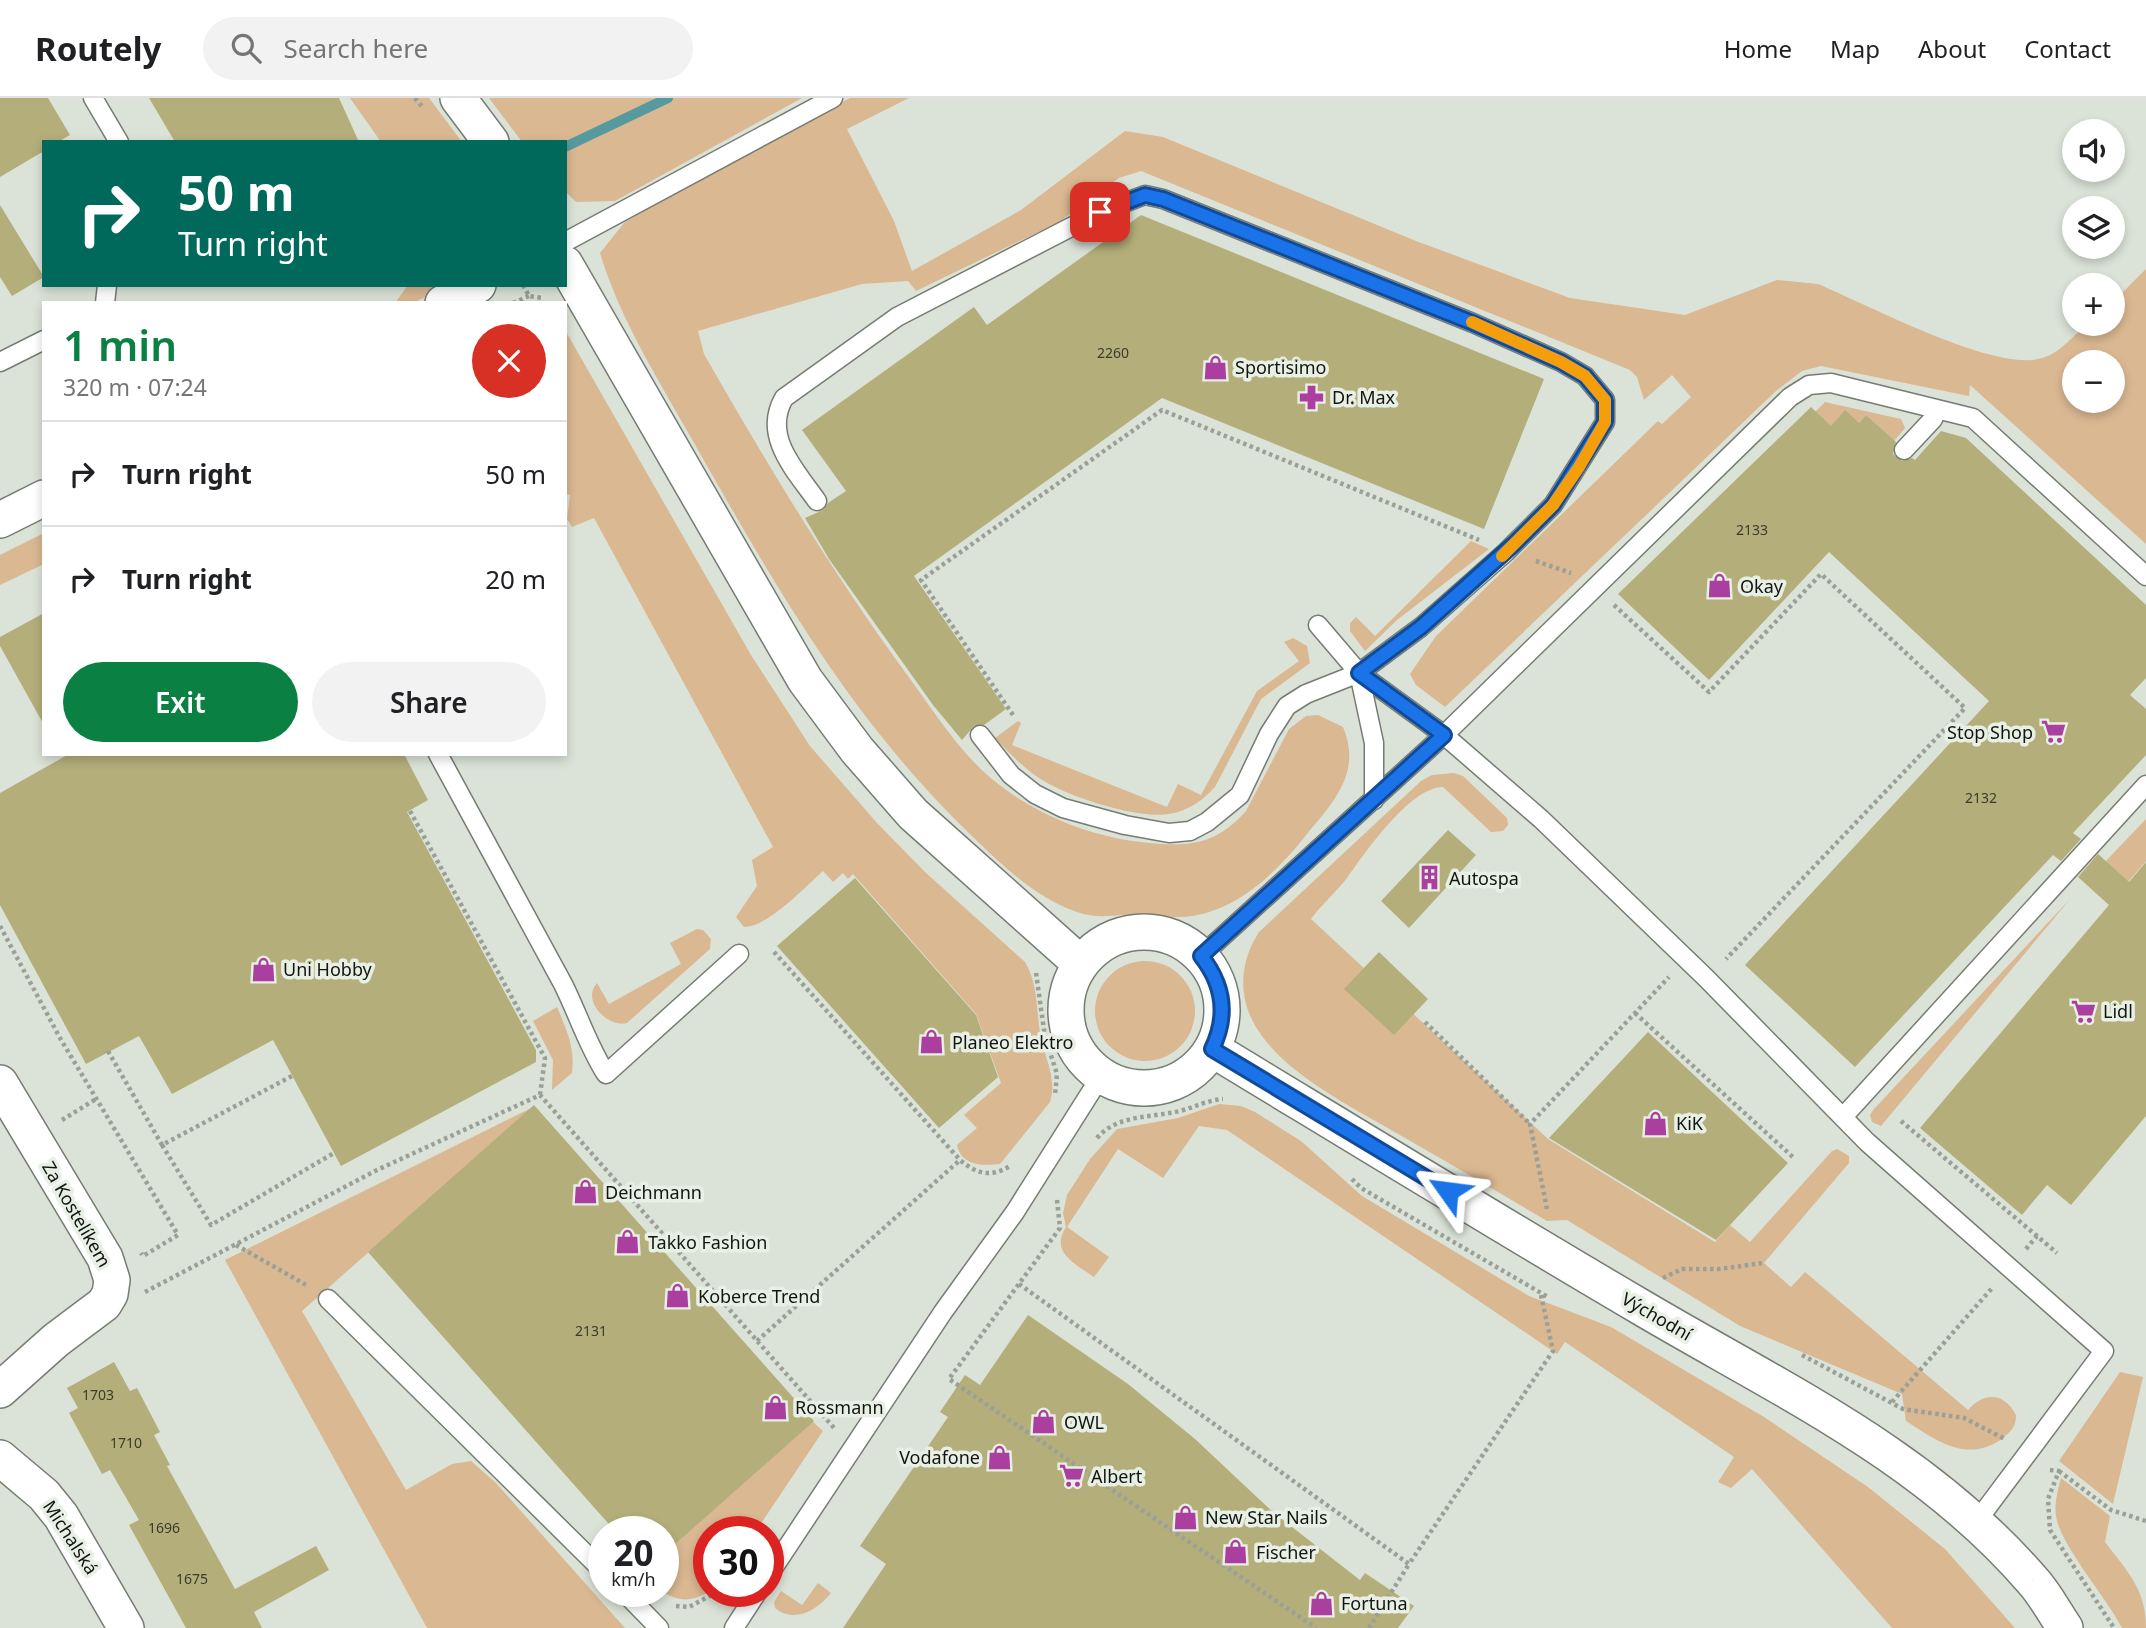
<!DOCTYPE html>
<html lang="en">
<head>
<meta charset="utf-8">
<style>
	body { margin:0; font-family:"Noto Sans",sans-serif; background:#f2f2f2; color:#202124; height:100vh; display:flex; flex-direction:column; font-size:26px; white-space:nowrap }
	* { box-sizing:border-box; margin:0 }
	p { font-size:23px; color:#757577 }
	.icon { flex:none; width:38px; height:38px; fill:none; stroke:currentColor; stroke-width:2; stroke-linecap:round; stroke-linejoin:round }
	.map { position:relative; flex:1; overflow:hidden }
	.side { position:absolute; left:42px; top:203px; width:525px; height:455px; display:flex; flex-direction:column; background:#fff; border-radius:0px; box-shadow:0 4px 10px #0003 }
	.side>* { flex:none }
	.banner { position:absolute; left:42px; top:42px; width:525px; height:147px; border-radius:0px; box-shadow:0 4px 10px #0003; background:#00695c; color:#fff; overflow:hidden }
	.fabs { position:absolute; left:2062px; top:21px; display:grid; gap:14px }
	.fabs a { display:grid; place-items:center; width:63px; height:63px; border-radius:50%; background:#fff; box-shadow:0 4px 10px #0003; font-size:35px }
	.speed { position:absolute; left:588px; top:1418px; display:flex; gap:14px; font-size:35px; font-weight:700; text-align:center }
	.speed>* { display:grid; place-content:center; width:91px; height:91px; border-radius:50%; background:#fff; box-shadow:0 4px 10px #0003; line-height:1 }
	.speed small { font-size:18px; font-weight:400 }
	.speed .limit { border:10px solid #d22; background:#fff; color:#111 }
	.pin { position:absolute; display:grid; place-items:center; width:60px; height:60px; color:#fff; margin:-30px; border-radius:14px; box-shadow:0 4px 10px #0006 }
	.me { position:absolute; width:77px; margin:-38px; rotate:301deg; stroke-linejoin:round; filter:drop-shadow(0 0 5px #0008) }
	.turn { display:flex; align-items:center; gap:24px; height:147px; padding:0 21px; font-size:32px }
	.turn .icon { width:91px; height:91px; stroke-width:2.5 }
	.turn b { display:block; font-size:49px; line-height:60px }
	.round { display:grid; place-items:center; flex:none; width:74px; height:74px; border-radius:37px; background:#f2f2f2 }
	.overview { display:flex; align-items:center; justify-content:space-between; height:119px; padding:0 21px }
	h1 { font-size:42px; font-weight:600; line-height:52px; color:#0b8043 }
	.button { display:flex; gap:14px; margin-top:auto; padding:14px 21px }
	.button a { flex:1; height:80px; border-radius:42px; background:#0b8043; color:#fff; font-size:28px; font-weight:600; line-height:80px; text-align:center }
	.button a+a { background:#f2f2f2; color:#202124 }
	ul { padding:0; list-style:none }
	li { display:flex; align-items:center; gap:21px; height:105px; padding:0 21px; border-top:2px solid #e0e0e0 }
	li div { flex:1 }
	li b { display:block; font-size:26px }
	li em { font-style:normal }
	header { display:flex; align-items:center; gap:42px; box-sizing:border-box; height:98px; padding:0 35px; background:#fff; border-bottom:2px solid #e0e0e0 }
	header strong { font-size:33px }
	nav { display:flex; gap:38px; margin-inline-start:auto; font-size:24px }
	.search { width:490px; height:63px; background:#f2f2f2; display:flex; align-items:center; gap:18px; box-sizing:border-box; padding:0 24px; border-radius:38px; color:#757577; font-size:26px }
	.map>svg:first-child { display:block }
	.green { fill:#dab892; fill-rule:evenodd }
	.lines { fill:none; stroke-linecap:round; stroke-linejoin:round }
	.stream { stroke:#569a9f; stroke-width:10 }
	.building { fill:#b4ae7b }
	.service-casing { stroke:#767c73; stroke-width:21 }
	.minor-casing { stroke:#767c73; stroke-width:38 }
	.path { stroke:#9aa097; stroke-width:4.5; stroke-dasharray:3.5 3.5; stroke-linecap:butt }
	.service { stroke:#fff; stroke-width:18 }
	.minor { stroke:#fff; stroke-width:35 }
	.route-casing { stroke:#114b97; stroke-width:18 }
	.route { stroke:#1a73e8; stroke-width:12 }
	.slow { stroke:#f59e0b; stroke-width:12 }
	.labels { text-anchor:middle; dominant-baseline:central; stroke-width:7; stroke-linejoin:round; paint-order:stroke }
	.number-label { font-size:14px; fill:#3b3b2c }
	.poi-label { font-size:18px; fill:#131511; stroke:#e8f0e5; text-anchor:start }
	.street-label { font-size:18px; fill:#131511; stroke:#e8f0e5 }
</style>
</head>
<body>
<header>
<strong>Routely</strong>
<div class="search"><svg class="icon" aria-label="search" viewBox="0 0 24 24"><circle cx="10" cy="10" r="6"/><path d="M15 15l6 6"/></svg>Search here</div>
<nav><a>Home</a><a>Map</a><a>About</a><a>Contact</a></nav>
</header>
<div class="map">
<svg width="2146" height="1530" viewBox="0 0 2146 1530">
	<rect width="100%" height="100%" fill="#dbe3d8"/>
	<path class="green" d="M350,0h79l33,44h-81z
		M489,0h313l-187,103 -39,1 -11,-11v-49h-43z
		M850,0h59l-62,31 47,92 18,50 109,-61 104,-79 38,6 253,104 154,57 115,17 92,-35 41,4c48,20 173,86 220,75 25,-5 34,-26 53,-35 5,-2 16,0 21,0v-21l34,-34v275l-176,-159 -1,11 -148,-30 -19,5 -26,20 -331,316 -29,-22 -6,-11 26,-38 222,-215 4,3 29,-27 -19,-22 -28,25 -7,-23 -7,-7 -489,-199 -22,7 -60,44 -143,69 -8,-10 -46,3 -164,47 6,23c63,110 126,215 201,318 27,36 52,78 87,107 41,34 96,57 149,63 45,5 73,5 105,-31l43,-82 17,-13 12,-1 25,12c20,48 -12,77 -40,112 -31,38 -72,77 -124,78 -12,1 -24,-4 -36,-3 -22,0 -45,6 -66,-2 -41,-14 -73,-45 -103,-74 -120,-114 -199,-252 -280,-395 -34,-61 -74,-123 -94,-190l24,-30 74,-45zM2074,264h38v39h-38z
		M408,187h42l-37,18h-18z
		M565,232l186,325 59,91 67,77 48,49 100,90c13,22 11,45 15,70 3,24 18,45 10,70l-50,62c-16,2 -39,2 -43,-19l20,-17 -13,-13 37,-32 -25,-69 -123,-140 -5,5 -5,-6 -10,9 -10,-11c-18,16 -55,56 -79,56l-8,-10 21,-31 -5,-26 21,-13 -179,-329 -22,9 -5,-8 3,-24 -5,-1z
		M1825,304l76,17 4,9 -11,13 -28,-26 -22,24 -29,-27z
		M44,435v31l-44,21v-30z
		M1471,443l18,8 -92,71 -32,31 -15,-20v-8l6,-6 19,19z
		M1293,540l14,8 3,17 -49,36 -46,88c-13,14 -27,24 -46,27 -29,5 -89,-14 -116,-28 -23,-11 -41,-30 -58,-48l23,-17 3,2 -9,22 155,62 11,-23 23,11 56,-104 42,-30 -15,-19z
		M1454,675l9,3 44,42 1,7 -5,6 -12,1 -48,-45c-33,0 -78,66 -96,91 -11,14 -25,26 -36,41l237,220 167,103 15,-17 20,17 82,-91 5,-2 12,7v7l-85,100 27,24 14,-15 163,138c16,-18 36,-18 48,5 0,12 -5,16 -13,23 -35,26 -66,3 -97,-17l-4,-27 -162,-68 -173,-106 -20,1c-49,-29 -98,-58 -147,-86 -45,-26 -108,-57 -138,-99 -24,-32 -25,-70 -3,-104l162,-151 11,-6z
		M2146,721v42l-18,21 -24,-19z
		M2071,800l-190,228 -9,-4 -2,-7 4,-6z
		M697,831l6,1 8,9 -1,10 -83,74c-20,5 -46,-23 -30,-40l12,21 72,-40 -11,-21z
		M1095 913a50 50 0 1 1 100 0a50 50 0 1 1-100 0Z
		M557,909c10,24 18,40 15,66l-20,17 1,-30 -20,-39z
		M1219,1006l22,2 14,6 46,29 61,55 167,100 82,31 153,90 104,70 77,62 70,79h-123l-140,-159 -21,19 -13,-6 16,-25 -169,-115 -8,12 -330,-224 -28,-4 -36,52 -45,-29 -51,78 42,30 -15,20c-20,-14 -44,-25 -28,-50l-3,-14 4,-18 23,-36 27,-30 61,-11z
		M533,1009l-231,204 104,179 46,-26 19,-3 25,22 129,145h-198l-202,-368z
		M2120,1274l23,5 -30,127 -54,-43z
		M812,1323l11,10 -67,100h-47l1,60c-17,11 -31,11 -47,1v-37z
		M2061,1380l49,38 -5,26c22,29 41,47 41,86h-24c-15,-30 -62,-83 -66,-112 -2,-13 2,-26 5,-38z
		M818,1485l13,10c-14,17 -36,31 -56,15l-1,-6 7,-11 21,14z"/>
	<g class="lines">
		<path class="stream" d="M565,49l103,-49"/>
	</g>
	<path class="building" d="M0,0h48l22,37 -12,7h-14v9l-44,26z
		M149,0h190l20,44h-184z
		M0,107l44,72 -32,19 -12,-19z
		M1141,117l403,164 -60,150 -322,-131 -248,178 92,133 -22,16 -10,1 -12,14 -29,-35 -104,-146 -24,-41 18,-8 5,-7 18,-12 -44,-61 172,-123 13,18z
		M1811,309l20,19 14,-16 14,13 7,-8 30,27 -3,12 9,7 10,-3 3,2 26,-29 25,7 180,167v73l-16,17 16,14v46l-73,78 8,6 -20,22 -8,-6 -198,212 -110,-102 244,-264 -160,-149 -120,128 -91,-86z
		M44,515v112l-44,-79v-9z
		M69,656h335l24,46 -21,12 129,238v12l-195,104 -68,-126 -101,54 -33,-58 -53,28 -86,-159v-112z
		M1448,732l28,25 -67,73 -28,-27z
		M2098,756l31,28 17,-20v254l-75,89 -24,-20 -25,30 -102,-87 189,-223 -31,-28z
		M855,780l121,137 22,62 -59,51 -162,-182z
		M1379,854l49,47 -34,36 -50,-46z
		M1648,934l140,131 -72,77 -167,-102z
		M534,1007l280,316 -151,134v-24h-48l-247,-279z
		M1028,1217l100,69 67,55 79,74 86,67 5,-7 49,33 -16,22h-555l43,-64 -26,-18 88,-129 -8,-5 25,-37 15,10z
		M114,1264l16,29 7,-3 23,44 -6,3 16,30 -3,1 68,123 81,-43 13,24 -75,42 8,16h-76l-57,-103 10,-5 -29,-50 -8,4 -33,-61 9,-5 -11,-20z"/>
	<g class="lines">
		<defs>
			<path id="service" d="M93,0l26,44
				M565,144l268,-144
				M105,205l2,-18
				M0,264l44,-22
				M1904,352l29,-31 4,-9
				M817,403c-22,-31 -55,-65 -33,-103l113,-81 203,-105 45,-17 18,4 310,124 88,39 24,14 20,24v22l-52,83 -47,47 -85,75 -62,46 -53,21 -19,12 -18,28 -29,61 -33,27 -17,9 -21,2 -44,-8 -62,-17 -28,-14 -24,-19 -31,-40
				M1318,527l41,48 85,62 97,84 165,159 161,164 237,209 -127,170
				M1359,575l15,70v57
				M438,656l125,230c15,30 25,62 43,90l133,-120
				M1201,858l243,-221 346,-338 19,-12 22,-2 142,35 173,158
				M1843,1019l303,-332
				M328,1201l276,273
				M768,1478l175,-264 72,-100 86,-136
				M623,1493l36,37
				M734,1530l24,-37"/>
			<path id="minor" d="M458,0l33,44
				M565,166l240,416 52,70 56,64 168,150
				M443,205l35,-18
				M0,422l44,-22
				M1066 912a78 78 0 1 1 156 0a78 78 0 1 1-156 0Z
				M1212,951c142,86 284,173 427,257 140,83 284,148 393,274 13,14 22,32 33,48
				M0,985l105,175 7,22 -2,14 -6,10 -48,36 -56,50
				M0,1360l44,37 17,21 65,112"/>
		</defs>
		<use href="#service" class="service-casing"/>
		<use href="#minor" class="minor-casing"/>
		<path class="path" d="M415,0l8,10
			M523,187l6,11 14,2
			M513,205l16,-7
			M1536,463l35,12
			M1614,507l95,87 112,-118 144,134 -239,251
			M1013,617l-92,-135 241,-170 317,130
			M410,713l135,247 -5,37
			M0,828l60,112 118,197 -35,21 -2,-3
			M774,854l186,208
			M1036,875l9,64 12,37 -2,21
			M1635,915l160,146
			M1425,924l105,102
			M108,953l54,94 130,-69
			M62,1022l34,-21
			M1901,1023l156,132
			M1097,1040c21,-24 54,-20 83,-27 15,-4 28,-11 43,-12
			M162,1047l49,80 123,-72
			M1352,1081l9,9 187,109
			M1057,1102l3,28 -111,151 367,249
			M1547,1111l-17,-85 139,-147
			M236,1147l72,41
			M2026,1151l11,-13
			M1663,1180l19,-9h37l44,-6
			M1019,1186l390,280 144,-213 -12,-56
			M145,1194l232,-122 163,-75 295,334
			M757,1243l203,-181c17,14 30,18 50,6
			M1802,1257l101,54 61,9 41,21
			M1892,1304l101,-115
			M2050,1372l9,1 -11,28 2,31 64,98
			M2059,1373l52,39 35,11
			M676,1508l13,1 30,-16
			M1369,1530l40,-64"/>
		<use href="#service" class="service"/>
		<use href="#minor" class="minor"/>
	</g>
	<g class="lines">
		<defs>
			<path id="route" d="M1100,114l45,-17 18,4 310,124 88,39 24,14 20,24v22l-52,83 -39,39 -93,83 -62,46 85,62 -243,221c23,29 27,60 11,93l236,142"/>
		</defs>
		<use href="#route" class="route-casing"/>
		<use href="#route" class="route"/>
		<path class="slow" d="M1472,224l89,40 24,14 20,24v22l-26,45 -26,38 -51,51"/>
	</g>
	<defs>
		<symbol id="shop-bare" viewBox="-9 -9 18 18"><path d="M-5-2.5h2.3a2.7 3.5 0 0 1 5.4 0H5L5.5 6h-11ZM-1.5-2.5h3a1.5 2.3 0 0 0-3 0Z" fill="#aa3fa0" stroke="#e8f0e5" stroke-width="2.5" paint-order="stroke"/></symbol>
		<symbol id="pharmacy-bare" viewBox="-9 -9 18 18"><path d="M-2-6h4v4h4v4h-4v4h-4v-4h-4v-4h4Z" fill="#aa3fa0" stroke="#e8f0e5" stroke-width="2.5" paint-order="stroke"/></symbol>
		<symbol id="supermarket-bare" viewBox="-9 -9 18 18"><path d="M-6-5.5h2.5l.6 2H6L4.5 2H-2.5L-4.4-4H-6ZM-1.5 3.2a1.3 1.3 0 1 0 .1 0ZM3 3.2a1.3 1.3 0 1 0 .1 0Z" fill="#aa3fa0" stroke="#e8f0e5" stroke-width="2.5" paint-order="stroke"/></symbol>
		<symbol id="building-bare" viewBox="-9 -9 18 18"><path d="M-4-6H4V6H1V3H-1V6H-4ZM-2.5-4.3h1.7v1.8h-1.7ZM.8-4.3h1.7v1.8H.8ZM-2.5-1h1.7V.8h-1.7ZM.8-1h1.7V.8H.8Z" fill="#aa3fa0" stroke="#e8f0e5" stroke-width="2.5" paint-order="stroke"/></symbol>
	</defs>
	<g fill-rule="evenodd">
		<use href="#shop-bare" x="1198" y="252" width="35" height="35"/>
		<use href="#pharmacy-bare" x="1294" y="282" width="35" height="35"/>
		<use href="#shop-bare" x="1702" y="470" width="35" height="35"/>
		<use href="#supermarket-bare" x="2036" y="616" width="35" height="35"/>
		<use href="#building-bare" x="1412" y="762" width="35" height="35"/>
		<use href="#shop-bare" x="246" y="854" width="35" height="35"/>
		<use href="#supermarket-bare" x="2066" y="896" width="35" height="35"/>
		<use href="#shop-bare" x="914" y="926" width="35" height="35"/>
		<use href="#shop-bare" x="1638" y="1008" width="35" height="35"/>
		<use href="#shop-bare" x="568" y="1076" width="35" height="35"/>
		<use href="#shop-bare" x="610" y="1126" width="35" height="35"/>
		<use href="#shop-bare" x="660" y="1180" width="35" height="35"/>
		<use href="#shop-bare" x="758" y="1292" width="35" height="35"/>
		<use href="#shop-bare" x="1026" y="1306" width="35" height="35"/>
		<use href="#shop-bare" x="982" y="1342" width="35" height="35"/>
		<use href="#supermarket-bare" x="1054" y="1360" width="35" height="35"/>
		<use href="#shop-bare" x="1168" y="1402" width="35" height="35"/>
		<use href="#shop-bare" x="1218" y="1436" width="35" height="35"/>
		<use href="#shop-bare" x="1304" y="1488" width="35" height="35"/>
	</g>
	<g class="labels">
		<g class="number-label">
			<text x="1113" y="254">2260</text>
			<text x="1752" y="431">2133</text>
			<text x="1981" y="699">2132</text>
			<text x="591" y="1232">2131</text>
			<text x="98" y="1296">1703</text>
			<text x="126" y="1344">1710</text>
			<text x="164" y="1429">1696</text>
			<text x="192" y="1480">1675</text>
		</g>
		<g class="poi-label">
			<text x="1235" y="269">Sportisimo</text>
			<text x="1332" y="299">Dr. Max</text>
			<text x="1740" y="488">Okay</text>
			<text x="2033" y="634" text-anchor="end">Stop Shop</text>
			<text x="1449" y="780">Autospa</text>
			<text x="283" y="871">Uni Hobby</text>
			<text x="2103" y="913">Lidl</text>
			<text x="952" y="944">Planeo Elektro</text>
			<text x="1676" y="1025">KiK</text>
			<text x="605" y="1094">Deichmann</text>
			<text x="648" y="1144">Takko Fashion</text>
			<text x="698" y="1198">Koberce Trend</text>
			<text x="795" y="1309">Rossmann</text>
			<text x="1064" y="1324">OWL</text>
			<text x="980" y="1359" text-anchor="end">Vodafone</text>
			<text x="1091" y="1378">Albert</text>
			<text x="1205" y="1419">New Star Nails</text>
			<text x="1256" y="1454">Fischer</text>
			<text x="1341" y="1505">Fortuna</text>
		</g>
		<g class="street-label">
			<text transform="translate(77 1116) rotate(60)">Za Kostelíkem</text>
			<text transform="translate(1657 1218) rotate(30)">Východní</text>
			<text transform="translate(71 1439) rotate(57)">Michalská</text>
		</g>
	</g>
</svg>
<div class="fabs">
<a><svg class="icon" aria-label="sound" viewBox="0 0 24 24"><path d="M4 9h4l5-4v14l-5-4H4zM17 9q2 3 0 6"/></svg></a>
<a><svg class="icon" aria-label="layers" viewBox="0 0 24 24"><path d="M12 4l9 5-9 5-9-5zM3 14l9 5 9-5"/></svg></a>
<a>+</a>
<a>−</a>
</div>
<div class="speed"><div>20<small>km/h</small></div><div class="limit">30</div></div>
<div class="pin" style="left:1100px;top:114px;background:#d93025"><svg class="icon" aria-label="arrive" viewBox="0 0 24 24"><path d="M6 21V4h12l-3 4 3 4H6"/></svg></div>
<svg class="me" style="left:1448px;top:1093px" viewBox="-20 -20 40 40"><path d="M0-17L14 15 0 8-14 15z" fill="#1a73e8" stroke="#fff" stroke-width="4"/></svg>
<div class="banner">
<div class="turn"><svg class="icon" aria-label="right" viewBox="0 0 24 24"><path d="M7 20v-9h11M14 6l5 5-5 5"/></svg><div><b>50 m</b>Turn right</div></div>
</div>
<section class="side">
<div class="overview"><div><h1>1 min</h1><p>320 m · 07:24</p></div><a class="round" style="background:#d93025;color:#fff"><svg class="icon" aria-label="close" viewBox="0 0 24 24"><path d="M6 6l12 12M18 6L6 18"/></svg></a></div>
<ul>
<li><svg class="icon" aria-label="right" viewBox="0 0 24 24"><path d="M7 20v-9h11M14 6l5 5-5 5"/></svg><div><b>Turn right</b></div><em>50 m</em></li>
<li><svg class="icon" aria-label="right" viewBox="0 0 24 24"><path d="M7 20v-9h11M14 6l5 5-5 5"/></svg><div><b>Turn right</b></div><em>20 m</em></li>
</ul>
<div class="button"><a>Exit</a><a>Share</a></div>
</section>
</div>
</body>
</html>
